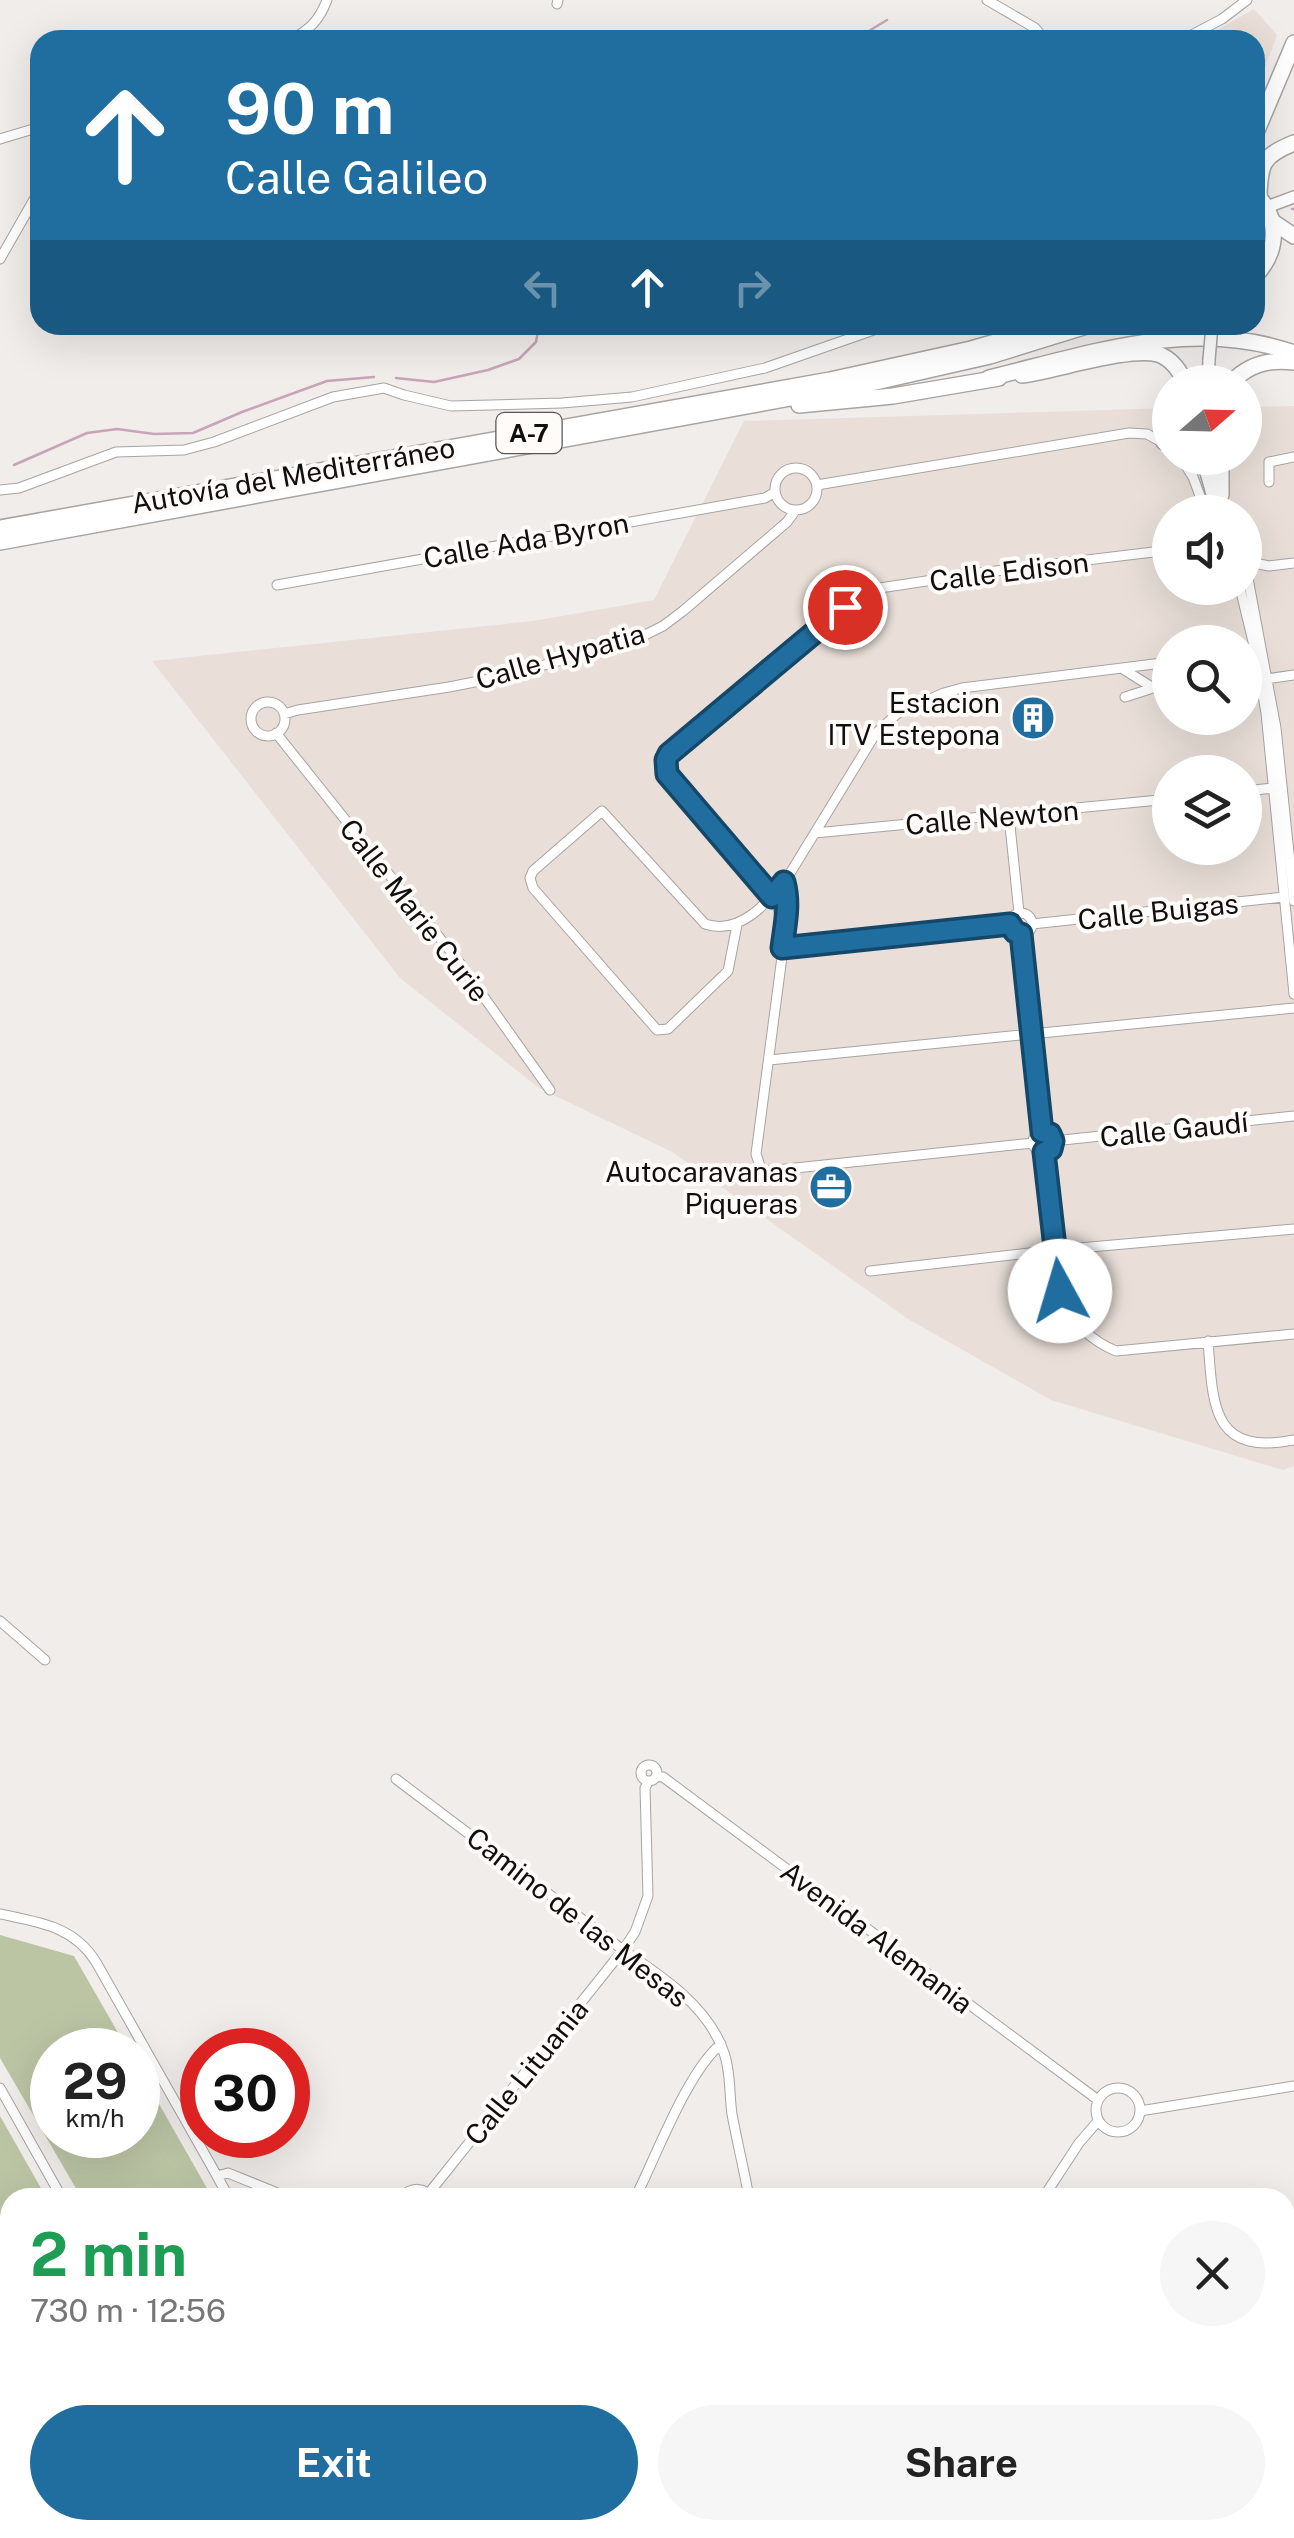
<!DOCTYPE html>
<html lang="en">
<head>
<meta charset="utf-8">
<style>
	body { margin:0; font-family:"Public Sans",sans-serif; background:#f6f6f6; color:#222; height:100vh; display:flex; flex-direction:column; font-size:38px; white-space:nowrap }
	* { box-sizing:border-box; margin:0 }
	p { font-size:32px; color:#767676 }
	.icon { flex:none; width:55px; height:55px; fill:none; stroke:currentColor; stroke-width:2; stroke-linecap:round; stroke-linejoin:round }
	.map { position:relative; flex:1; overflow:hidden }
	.drawer { position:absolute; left:0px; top:2188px; width:1295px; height:352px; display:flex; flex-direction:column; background:#fff; border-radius:30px 30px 0 0; box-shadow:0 10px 40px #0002 }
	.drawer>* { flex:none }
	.banner { position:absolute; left:30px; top:30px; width:1235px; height:305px; border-radius:30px; box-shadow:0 10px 40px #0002; background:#206ea0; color:#fff; overflow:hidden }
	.needle { width:65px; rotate:70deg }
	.buttons { position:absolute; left:1152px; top:365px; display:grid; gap:20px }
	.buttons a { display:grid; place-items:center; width:110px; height:110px; border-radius:50%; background:#fff; box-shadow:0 10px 40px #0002; font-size:50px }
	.speed { position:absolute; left:30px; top:2028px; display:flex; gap:20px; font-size:50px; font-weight:700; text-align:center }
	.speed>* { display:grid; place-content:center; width:130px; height:130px; border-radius:50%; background:#fff; box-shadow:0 10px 40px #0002; line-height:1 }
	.speed small { font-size:25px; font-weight:400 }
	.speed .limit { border:15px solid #d22; background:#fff; color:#111 }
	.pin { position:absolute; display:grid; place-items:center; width:85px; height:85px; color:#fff; margin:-42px; border:5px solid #fff; border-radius:50%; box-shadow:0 2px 10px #0007 }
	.me { position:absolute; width:110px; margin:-55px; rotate:354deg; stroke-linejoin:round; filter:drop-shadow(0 0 8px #0008) }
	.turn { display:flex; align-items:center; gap:35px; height:210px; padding:0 30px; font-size:45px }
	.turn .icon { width:130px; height:130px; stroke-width:2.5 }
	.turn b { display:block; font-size:70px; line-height:85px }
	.lanes { display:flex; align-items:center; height:95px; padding:0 30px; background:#0003; justify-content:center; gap:50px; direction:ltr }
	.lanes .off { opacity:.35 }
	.round { display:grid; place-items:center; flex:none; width:105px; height:105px; border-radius:52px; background:#f6f6f6 }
	.summary { display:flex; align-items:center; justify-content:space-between; height:170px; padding:0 30px }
	h1 { font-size:60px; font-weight:700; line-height:75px; color:#1e9e55 }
	.cta { display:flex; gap:20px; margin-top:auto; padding:20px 30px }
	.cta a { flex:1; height:115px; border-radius:60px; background:#206ea0; color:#fff; font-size:40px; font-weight:700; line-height:115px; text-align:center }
	.cta a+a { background:#f6f6f6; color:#222 }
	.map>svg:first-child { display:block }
	.built { fill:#e9dfd8; fill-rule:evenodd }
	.green { fill:#bbc5a4 }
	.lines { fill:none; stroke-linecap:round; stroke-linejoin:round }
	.stream { stroke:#c8a4b7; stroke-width:2.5 }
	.minor-casing { stroke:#a7a4a2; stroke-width:11 }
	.tertiary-casing { stroke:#a7a4a2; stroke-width:14 }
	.secondary-casing { stroke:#a7a4a2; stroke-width:15 }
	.trunk-casing { stroke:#a7a4a2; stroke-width:18 }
	.motorway-casing { stroke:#a7a4a2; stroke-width:18 }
	.minor { stroke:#fff; stroke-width:9 }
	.tertiary { stroke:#fff; stroke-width:11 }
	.secondary { stroke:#fff; stroke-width:12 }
	.trunk { stroke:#fff; stroke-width:15 }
	.motorway { stroke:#fff; stroke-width:15 }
	.tertiary-bridge-casing { stroke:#a7a4a2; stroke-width:14; stroke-linecap:butt }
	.tertiary-bridge { stroke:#fff; stroke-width:11 }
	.route-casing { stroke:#154868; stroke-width:25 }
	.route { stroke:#206ea0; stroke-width:18 }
	.labels { text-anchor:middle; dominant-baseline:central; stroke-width:8; stroke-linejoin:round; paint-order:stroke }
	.shield { fill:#fefbf9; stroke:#575655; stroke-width:2.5 }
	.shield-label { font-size:25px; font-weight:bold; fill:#100f0f }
	.street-label { font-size:28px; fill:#100f0f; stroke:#fefbf9 }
	.poi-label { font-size:28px; fill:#100f0f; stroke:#fefbf9; text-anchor:end }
</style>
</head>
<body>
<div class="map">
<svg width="1294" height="2538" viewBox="0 0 1294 2538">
	<rect width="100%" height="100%" fill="#f1edeb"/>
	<path class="built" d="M1254,9l23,26 -22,60v-55h-55z
		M1294,406v1060l-11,4 -232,-70 -143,-81 -236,-167 -133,-64 -139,-110 -248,-317 381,-40 121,-21 90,-179 426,-13v50h75v-51zM1170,512h75v76h-75zM1170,642h75v76h-75zM1170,772h75v76h-75z"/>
	<path class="green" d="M0,1935l74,21 54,94h-76v85h86v-68l74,130h-131l-81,-139z
		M0,2116l46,81 -36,1v190l-10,2z
		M10,2491v39h122l-3,8h-129v-19z
		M271,2530h135l5,8h-135z
		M900,2530h132l3,8h-134z"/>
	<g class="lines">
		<path class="stream" d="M854,40l33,-20
			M1292,209h2
			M396,378l38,4 54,-12 31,-11 17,-17 3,-17
			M14,465l73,-32 30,-4 37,5 39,-1 49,-21 85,-31 47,-4"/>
		<defs>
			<path id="minor" d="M987,0l48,28 10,12
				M557,4l1,-4
				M291,40c19,-11 28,-19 36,-40
				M1182,40l40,-21 25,-19
				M0,139l40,-12
				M0,259l40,-70
				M1181,458l12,19 13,35
				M775 489a21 21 0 1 1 42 0a21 21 0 1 1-42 0Z
				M1269,482v-20l25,-5
				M817,485l312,-52 18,1 20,11
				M0,490l19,-2 97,-36 68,-2 30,-8 119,-45 51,-9 20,7 47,11 111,-3 70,-6 133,-29 123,-43
				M1254,563l15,3 25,-3
				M1247,573l29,155 18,173
				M277,585l488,-87 10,-6
				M1240,588l16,66 10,59 28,281
				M1123,669l27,17
				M1245,682l49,-7
				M1156,685l13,-22
				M1157,689h13
				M1125,697l25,-8
				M251 719a17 17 0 1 1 34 0a17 17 0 1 1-34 0Z
				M284,714l14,-4 151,-23 56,-11 132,-37 26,-13 20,-15 104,-89 8,-11
				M276,733l183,229 91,128
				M1245,791l28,-3
				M1009,816l10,97
				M815,833l355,-34
				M783,882l4,13v24l-31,235 5,15 6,2 266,-28
				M1010 924a11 11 0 1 1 22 0a11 11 0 1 1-22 0Z
				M1032,924l252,-27
				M737,925l-9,46 -60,58 -11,1 -124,-142 -3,-10 3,-7 69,-60 103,113c36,12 64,-23 84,-49l87,-142 22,-20 46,-20 18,-5 208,-26
				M785,930l-8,-25 -5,-8 -102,-117 -5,-13 4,-13 176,-147 24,-16 11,-3 99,-15 191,-23
				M1021,935l21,197
				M782,948l228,-24
				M769,1060l525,-52
				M1033 1142a10 10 0 1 1 20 0a10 10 0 1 1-20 0Z
				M1053,1141l241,-25
				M1044,1152l18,148c9,23 32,42 54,51l178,-17
				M870,1271l186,-21 238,-21
				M1208,1341c5,65 4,115 86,99
				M0,1621l45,39
				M641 1773a8 8 0 1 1 16 0a8 8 0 1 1-16 0Z
				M656,1776l7,1 435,323
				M396,1779l227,171c39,26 86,57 101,103 7,19 5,41 8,61 5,28 12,55 17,84
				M0,1914c38,8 74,12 96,48l121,214 11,-3 62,25
				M0,2088l62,110
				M1096 2110a22 22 0 1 1 44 0a22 22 0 1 1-44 0Z
				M1140,2111l154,-25
				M217,2176l12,22
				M639,2190c19,-39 50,-120 82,-146
				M429,2193l194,-243 12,-18 13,-36 -3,-108 3,-6
				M401,2198c10,-12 23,-11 33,0
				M1043,2198l36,-55 19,-22
				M250,2530l5,8
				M416,2530l5,8
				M890,2530v8
				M1062,2530l2,8
				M145,2538l3,-8
				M458,2538l1,-8
				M703,2538l5,-8"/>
			<path id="tertiary" d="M1267,207l27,-10
				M1208,382l1,-22
				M1245,542c12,9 12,23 0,32"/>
			<path id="secondary" d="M1242,2538h40"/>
			<path id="trunk" d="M1255,193c25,25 24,58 0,83
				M1022,375c33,-4 107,-29 136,-21 14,5 21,16 27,28
				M799,405l94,-9 106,-18
				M1164,442l6,-1
				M1204,458l15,54
				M0,528l830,-148 141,-31 84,-24
				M0,542l867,-158 123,-28 100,-31"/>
			<path id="motorway" d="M1255,135l39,-92
				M1259,196c1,-32 3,-40 35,-53
				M1273,222l21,14
				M989,378c100,-24 203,-61 305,-25
				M1232,382c17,-18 37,-23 62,-20
				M1221,495v-37"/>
		</defs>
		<use href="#minor" class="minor-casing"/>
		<use href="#tertiary" class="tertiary-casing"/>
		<use href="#secondary" class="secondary-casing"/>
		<use href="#trunk" class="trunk-casing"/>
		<use href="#motorway" class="motorway-casing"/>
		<use href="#minor" class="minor"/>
		<use href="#tertiary" class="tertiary"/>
		<use href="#secondary" class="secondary"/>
		<use href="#trunk" class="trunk"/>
		<use href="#motorway" class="motorway"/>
		<defs>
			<path id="tertiary-bridge" d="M1209,360l3,-35"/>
		</defs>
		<use href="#tertiary-bridge" class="tertiary-bridge-casing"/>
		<use href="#tertiary-bridge" class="tertiary-bridge"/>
	</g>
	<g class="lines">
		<defs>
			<path id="route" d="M845,607l-176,147 -3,6 1,14 105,123 12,-15c6,22 1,43 -2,66l228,-24 5,8 6,2 21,198 8,2 3,7 -2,8 -7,3 16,139"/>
		</defs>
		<use href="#route" class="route-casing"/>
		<use href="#route" class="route"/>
	</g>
	<defs>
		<symbol id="building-disc" viewBox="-11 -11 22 22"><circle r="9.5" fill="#206ea0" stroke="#fefbf9"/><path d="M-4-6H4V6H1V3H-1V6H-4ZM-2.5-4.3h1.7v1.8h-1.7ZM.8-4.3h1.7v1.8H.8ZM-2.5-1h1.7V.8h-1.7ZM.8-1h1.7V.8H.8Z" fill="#fff"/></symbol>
		<symbol id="office-disc" viewBox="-11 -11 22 22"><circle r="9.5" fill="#206ea0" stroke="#fefbf9"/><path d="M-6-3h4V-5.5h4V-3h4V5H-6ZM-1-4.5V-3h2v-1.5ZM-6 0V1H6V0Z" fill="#fff"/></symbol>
	</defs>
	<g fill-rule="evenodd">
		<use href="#building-disc" x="1008" y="693" width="50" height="50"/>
		<use href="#office-disc" x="806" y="1162" width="50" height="50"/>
	</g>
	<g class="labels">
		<rect class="shield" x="496.5" y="413" width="65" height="40" rx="8"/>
		<g class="shield-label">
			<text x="529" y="433">A-7</text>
		</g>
		<g class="street-label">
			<text transform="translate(293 475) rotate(-10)">Autovía del Mediterráneo</text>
			<text transform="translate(526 540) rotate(-10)">Calle Ada Byron</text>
			<text transform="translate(1009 571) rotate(-7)">Calle Edison</text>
			<text transform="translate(560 656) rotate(-16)">Calle Hypatia</text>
			<text transform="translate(992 817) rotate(-5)">Calle Newton</text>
			<text transform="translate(415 910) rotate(52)">Calle Marie Curie</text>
			<text transform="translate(1158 911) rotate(-6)">Calle Buigas</text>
			<text transform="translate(1174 1129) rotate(-6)">Calle Gaudí</text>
			<text transform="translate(578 1917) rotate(38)">Camino de las Mesas</text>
			<text transform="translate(877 1937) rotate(37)">Avenida Alemania</text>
			<text transform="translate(526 2072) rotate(-51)">Calle Lituania</text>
		</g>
		<g class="poi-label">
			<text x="1000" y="702">Estacion<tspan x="1000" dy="32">ITV Estepona</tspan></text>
			<text x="798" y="1171">Autocaravanas<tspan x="798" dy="32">Piqueras</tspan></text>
		</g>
	</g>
</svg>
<div class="buttons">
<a><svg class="needle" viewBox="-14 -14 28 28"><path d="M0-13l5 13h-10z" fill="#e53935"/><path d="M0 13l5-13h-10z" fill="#767676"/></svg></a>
<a><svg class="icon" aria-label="sound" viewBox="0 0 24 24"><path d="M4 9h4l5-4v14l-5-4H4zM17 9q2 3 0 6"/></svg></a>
<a><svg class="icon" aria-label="search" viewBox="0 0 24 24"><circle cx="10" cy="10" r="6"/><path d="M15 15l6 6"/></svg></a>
<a><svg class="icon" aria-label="layers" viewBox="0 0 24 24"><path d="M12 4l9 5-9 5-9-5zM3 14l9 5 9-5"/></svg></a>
</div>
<div class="speed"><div>29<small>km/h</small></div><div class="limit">30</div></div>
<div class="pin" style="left:845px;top:607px;background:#d93025"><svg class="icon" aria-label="arrive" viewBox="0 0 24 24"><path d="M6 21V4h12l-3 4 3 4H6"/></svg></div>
<svg class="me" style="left:1060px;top:1291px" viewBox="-20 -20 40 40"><circle r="19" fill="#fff"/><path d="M0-13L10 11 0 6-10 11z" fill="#206ea0"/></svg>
<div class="banner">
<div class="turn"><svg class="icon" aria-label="ahead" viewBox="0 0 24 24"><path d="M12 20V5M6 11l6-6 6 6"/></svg><div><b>90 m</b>Calle Galileo</div></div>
<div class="lanes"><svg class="icon off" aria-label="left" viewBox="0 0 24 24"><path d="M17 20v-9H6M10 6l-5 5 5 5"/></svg><svg class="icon" aria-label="ahead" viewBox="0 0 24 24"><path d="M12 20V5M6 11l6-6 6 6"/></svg><svg class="icon off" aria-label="right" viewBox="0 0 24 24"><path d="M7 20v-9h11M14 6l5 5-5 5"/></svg></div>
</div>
<section class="drawer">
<div class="summary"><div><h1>2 min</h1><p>730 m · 12:56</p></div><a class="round"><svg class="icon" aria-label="close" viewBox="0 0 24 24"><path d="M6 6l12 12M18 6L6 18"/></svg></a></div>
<div class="cta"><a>Exit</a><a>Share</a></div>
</section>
</div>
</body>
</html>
